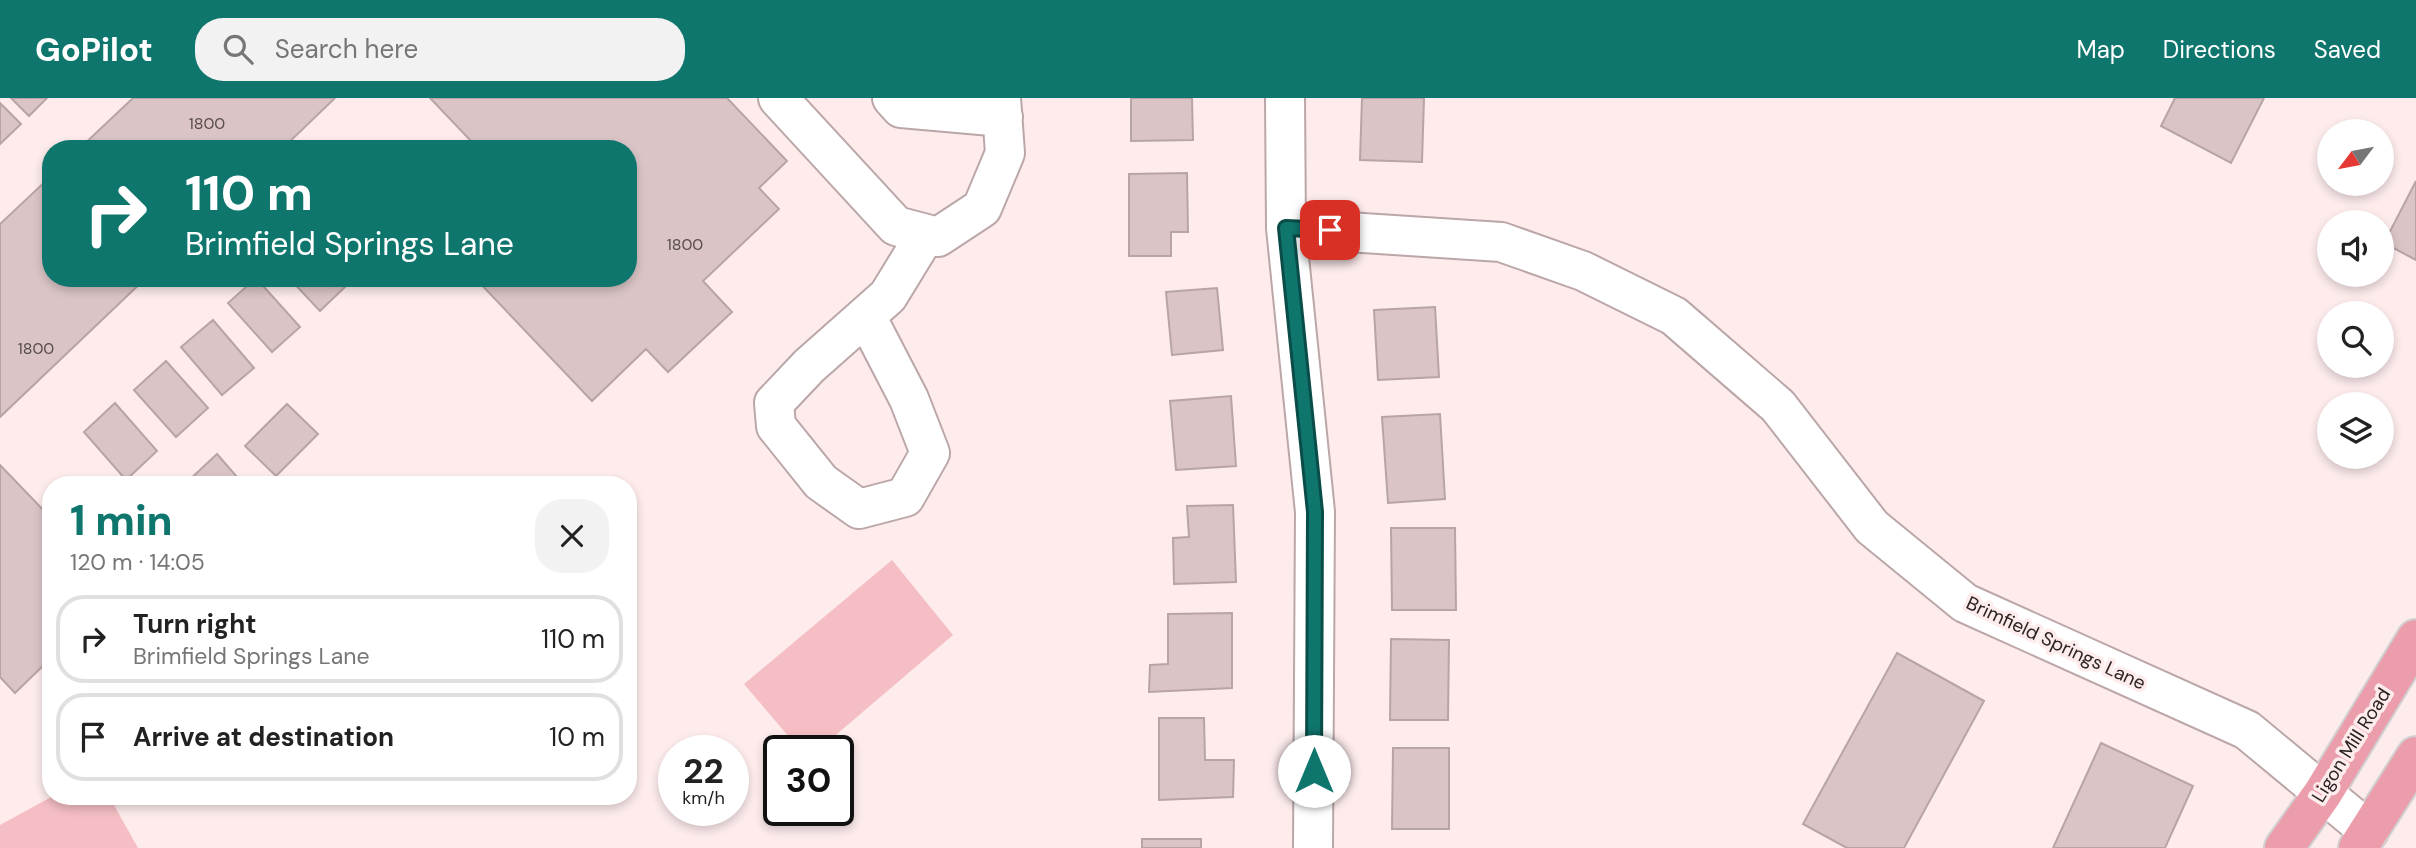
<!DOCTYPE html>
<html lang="en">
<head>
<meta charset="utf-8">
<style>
	body { margin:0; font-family:"DM Sans",sans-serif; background:#f2f2f2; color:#222; height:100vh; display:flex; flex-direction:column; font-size:26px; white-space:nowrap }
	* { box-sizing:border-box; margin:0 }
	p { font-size:23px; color:#767676 }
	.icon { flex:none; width:38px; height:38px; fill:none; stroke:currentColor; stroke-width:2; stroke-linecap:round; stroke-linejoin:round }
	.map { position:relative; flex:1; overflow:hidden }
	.panel { position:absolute; left:42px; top:378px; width:595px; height:329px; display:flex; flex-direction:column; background:#fff; border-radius:28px; box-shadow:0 4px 10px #0003 }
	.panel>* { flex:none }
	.hud { position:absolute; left:42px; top:42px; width:595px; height:147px; border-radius:28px; box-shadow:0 4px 10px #0003; background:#0f766e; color:#fff; overflow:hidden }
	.needle { width:46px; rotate:238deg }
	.buttons { position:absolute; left:2317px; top:21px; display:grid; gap:14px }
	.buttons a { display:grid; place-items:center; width:77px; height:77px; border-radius:50%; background:#fff; box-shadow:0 4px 10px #0003; font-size:35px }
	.speed { position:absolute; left:658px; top:637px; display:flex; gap:14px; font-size:35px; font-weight:700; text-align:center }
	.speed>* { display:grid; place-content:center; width:91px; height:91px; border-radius:50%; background:#fff; box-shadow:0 4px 10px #0003; line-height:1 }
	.speed small { font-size:18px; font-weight:400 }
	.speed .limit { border:4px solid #111; border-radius:10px; background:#fff; color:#111 }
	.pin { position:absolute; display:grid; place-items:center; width:60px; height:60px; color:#fff; margin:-30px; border-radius:14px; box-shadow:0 4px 10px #0006 }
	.me { position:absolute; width:77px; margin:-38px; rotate:0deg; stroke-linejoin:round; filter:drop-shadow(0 0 5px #0008) }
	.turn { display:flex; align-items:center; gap:24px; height:147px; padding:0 28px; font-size:32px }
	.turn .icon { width:91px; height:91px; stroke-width:2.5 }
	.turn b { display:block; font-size:49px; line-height:60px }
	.round { display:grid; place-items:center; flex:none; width:74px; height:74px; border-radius:28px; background:#f2f2f2 }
	.head { display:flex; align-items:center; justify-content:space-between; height:119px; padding:0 28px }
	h1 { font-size:42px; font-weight:800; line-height:52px; color:#0f766e }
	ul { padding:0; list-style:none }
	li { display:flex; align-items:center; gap:21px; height:88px; margin:0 14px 10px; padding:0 14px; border:4px solid #e0e0e0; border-radius:28px }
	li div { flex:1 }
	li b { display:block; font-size:26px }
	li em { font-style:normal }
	header { display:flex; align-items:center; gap:42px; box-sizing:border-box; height:98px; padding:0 35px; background:#0f766e; color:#fff }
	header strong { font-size:33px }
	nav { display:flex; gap:38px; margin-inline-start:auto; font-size:24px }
	.search { width:490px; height:63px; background:#f2f2f2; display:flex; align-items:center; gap:18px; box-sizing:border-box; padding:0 24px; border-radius:28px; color:#767676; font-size:26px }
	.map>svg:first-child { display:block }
	.green { fill:#f4bec4 }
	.building { fill:#dac4c6; stroke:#b8a3a5; stroke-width:2 }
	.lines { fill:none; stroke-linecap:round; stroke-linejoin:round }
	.minor-casing { stroke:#bba6a8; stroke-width:42 }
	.major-casing { stroke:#d1cfcf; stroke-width:42 }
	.minor { stroke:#fff; stroke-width:38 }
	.major { stroke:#eb9dac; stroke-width:38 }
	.route-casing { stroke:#0a4d48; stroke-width:18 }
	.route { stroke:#0f766e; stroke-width:12 }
	.labels { text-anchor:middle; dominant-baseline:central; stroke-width:7; stroke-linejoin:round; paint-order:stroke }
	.number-label { font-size:16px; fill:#584c4c }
	.street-label { font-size:19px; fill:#2c2424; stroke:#feeced }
</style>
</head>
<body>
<header>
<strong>GoPilot</strong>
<div class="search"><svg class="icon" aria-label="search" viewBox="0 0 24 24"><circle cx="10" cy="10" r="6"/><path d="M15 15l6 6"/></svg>Search here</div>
<nav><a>Map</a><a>Directions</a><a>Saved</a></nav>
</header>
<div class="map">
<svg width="2416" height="750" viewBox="0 0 2416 750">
	<rect width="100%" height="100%" fill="#feeced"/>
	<path class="green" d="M892,462l61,75 -136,116h-16l-57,-67z
		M53,698h56l29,52h-138v-23z"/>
	<path class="building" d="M11,0h36l-18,18z
		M133,0h202l-53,51h-203z
		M430,0h297l60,63 -28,27 20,21 -76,72 29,31 -64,60 -22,-23 -54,52 -117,-123h153v-129h-165l8,-8z
		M1131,0h61l1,42 -62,1z
		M1362,0h62l-2,64 -62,-2z
		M2175,0h89l-33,65 -70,-37z
		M0,5l21,21 -21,20z
		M1187,75l1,59h-17v24h-42v-82z
		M51,78v102h95l-146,139v-193z
		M2416,83v79l-32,-17z
		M256,180l44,49 -28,25 -44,-49z
		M289,180h51l7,7 -27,26z
		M1217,190l6,62 -51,5 -6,-63z
		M1435,209l4,70 -61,3 -4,-70z
		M213,222l41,48 -32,27 -41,-48z
		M166,263l42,47 -32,29 -42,-47z
		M1231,298l5,70 -60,4 -6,-69z
		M115,305l42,48 -31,29 -42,-48z
		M287,306l31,30 -42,42 -31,-30z
		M1440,316l5,85 -57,4 -6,-86z
		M217,356l27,31h-56l-2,-2z
		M0,367l51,53v140l-36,35 -15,-16z
		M1233,407l3,77 -62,2 -1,-46 16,-1 -2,-31z
		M1391,430h64l1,82h-64z
		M1232,515v75l-83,4 1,-27 18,-1v-50z
		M1391,541l58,1 -1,80h-58z
		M1897,555l87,48 -80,147h-57l-44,-24z
		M1159,620h45l1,42h29l-1,37 -74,3z
		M2101,645l92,43 -28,62h-112z
		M1393,650h56v81h-57z
		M1142,741h59v9h-59z"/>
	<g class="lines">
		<defs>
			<path id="minor" d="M778,0l118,128 42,11 44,-29 23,-55 -4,-55
				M892,0l9,10 102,9
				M1285,0l1,130 29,284 -2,336
				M1286,130l215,14 82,29 91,45 104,90 94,121 93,76 282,127 122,101
				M866,218l43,83 21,54 -25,44 -46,12 -38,-27 -45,-56 -2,-23 35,-37 79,-70 38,-62"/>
			<path id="major" d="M2284,750l39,-55 93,-154
				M2358,750l58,-92"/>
		</defs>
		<use href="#minor" class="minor-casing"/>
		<use href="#major" class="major-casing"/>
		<use href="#minor" class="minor"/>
		<use href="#major" class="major"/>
	</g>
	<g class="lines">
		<defs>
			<path id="route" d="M1314,673l1,-259 -29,-284 44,2"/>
		</defs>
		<use href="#route" class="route-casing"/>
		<use href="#route" class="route"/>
	</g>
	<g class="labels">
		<g class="number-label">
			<text x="207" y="25">1800</text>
			<text x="685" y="146">1800</text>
			<text x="36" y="250">1800</text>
		</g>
		<g class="street-label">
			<text transform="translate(2056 545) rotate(25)">Brimfield Springs Lane</text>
			<text transform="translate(2351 647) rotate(-58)">Ligon Mill Road</text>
		</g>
	</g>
</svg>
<div class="buttons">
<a><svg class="needle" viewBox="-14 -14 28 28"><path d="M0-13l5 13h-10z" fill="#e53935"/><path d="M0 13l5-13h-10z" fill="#767676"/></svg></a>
<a><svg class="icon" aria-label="sound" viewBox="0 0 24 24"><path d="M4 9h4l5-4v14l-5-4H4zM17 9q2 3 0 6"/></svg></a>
<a><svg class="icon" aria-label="search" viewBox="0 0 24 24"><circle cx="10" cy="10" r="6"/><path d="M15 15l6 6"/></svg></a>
<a><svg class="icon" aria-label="layers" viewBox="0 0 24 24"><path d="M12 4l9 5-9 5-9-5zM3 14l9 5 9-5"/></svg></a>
</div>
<div class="speed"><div>22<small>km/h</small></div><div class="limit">30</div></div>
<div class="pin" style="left:1330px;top:132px;background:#d93025"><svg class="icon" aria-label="arrive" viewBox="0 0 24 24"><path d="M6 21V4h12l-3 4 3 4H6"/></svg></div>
<svg class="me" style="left:1314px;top:673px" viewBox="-20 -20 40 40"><circle r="19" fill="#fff"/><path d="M0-13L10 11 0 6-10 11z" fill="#0f766e"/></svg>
<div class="hud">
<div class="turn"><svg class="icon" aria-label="right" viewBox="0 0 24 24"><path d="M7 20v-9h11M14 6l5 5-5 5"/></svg><div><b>110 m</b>Brimfield Springs Lane</div></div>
</div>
<section class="panel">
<div class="head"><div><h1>1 min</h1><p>120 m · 14:05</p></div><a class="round"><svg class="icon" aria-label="close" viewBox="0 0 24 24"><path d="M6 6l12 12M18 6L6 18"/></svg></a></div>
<ul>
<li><svg class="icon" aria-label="right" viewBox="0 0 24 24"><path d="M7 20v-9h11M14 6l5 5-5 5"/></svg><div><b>Turn right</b><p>Brimfield Springs Lane</p></div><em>110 m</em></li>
<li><svg class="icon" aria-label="arrive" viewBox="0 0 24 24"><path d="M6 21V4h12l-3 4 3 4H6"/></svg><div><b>Arrive at destination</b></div><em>10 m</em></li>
</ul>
</section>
</div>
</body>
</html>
